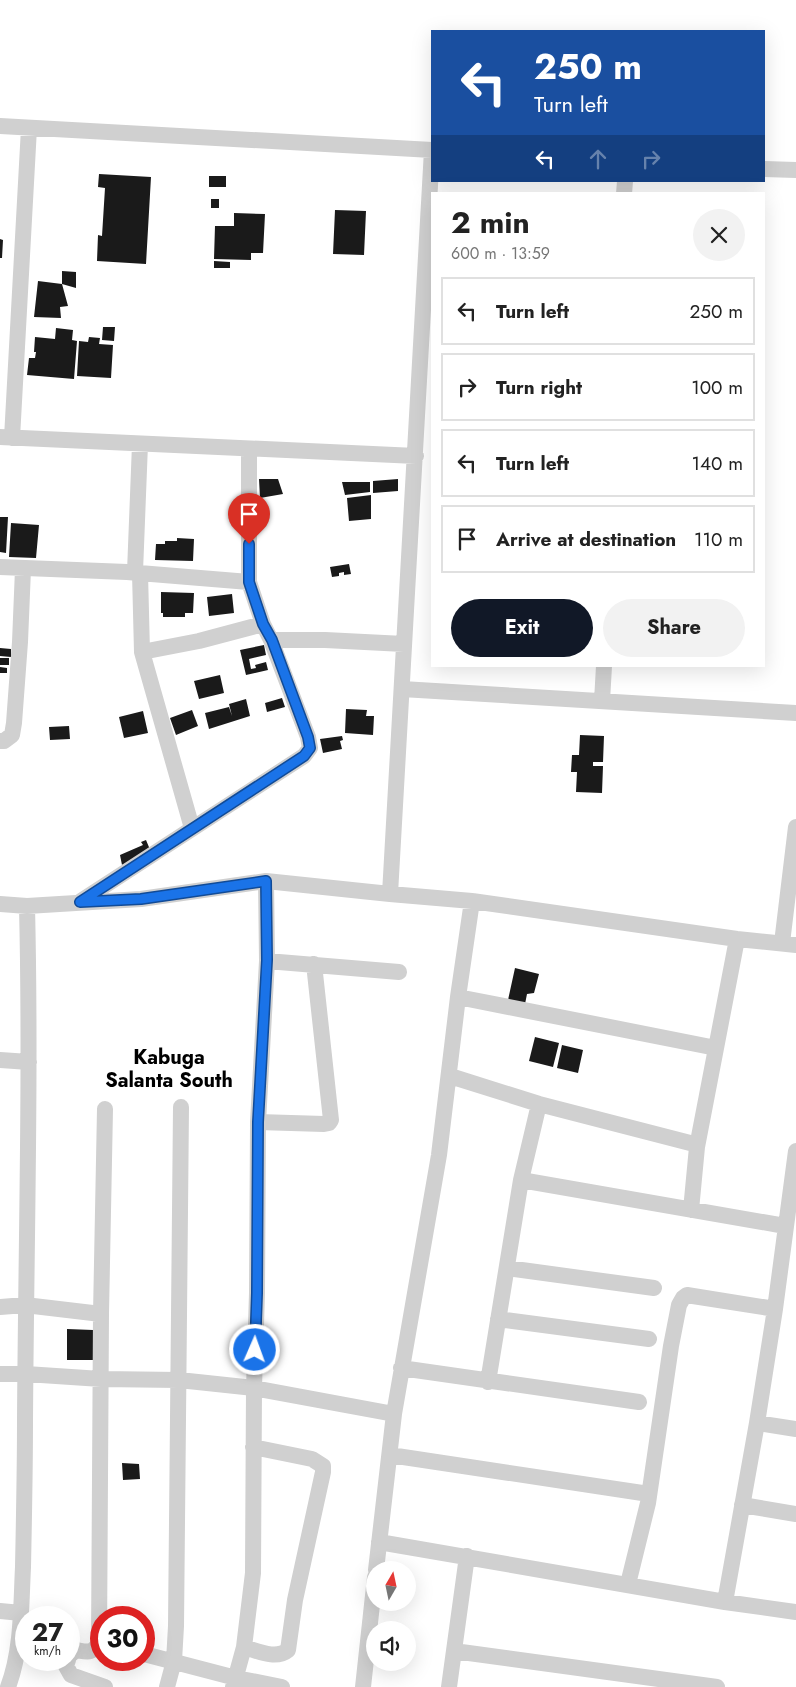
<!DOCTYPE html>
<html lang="en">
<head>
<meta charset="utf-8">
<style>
	body { margin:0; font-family:Jost,sans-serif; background:#f2f2f2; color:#222; height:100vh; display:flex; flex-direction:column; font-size:19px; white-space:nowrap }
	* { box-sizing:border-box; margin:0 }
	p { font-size:16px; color:#767676 }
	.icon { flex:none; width:28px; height:28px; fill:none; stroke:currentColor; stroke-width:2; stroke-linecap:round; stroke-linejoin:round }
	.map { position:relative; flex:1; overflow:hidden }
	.drawer { position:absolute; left:431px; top:192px; width:334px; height:475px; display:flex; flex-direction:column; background:#fff; border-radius:0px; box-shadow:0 5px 20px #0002 }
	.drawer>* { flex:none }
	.top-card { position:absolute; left:431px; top:30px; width:334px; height:152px; border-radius:0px; box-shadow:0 5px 20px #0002; background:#1a4fa0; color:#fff; overflow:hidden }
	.needle { width:32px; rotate:9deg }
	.buttons { position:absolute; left:366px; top:1561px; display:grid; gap:10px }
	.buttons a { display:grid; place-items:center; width:50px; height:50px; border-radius:50%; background:#fff; box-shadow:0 5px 20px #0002; font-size:25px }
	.speed { position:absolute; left:15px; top:1606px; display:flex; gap:10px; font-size:25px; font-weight:700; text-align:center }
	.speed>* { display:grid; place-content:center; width:65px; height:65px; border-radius:50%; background:#fff; box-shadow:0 5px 20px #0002; line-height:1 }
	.speed small { font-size:12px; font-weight:400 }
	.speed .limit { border:8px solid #d22; background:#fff; color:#111 }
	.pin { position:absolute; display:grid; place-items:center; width:42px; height:42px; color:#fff; margin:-51px -21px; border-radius:50% 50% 50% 0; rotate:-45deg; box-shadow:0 0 5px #0007 }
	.pin .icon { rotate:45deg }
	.me { position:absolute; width:55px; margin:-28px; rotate:2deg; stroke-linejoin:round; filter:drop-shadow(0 0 4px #0008) }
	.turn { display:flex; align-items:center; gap:18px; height:105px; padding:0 20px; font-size:22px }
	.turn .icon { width:65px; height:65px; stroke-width:2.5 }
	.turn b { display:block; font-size:35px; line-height:42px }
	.lanes { display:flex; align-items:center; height:48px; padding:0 20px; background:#0003; justify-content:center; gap:25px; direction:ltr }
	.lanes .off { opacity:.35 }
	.round { display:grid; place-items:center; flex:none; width:52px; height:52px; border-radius:26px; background:#f2f2f2 }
	.summary { display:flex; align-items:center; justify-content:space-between; height:85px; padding:0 20px }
	h1 { font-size:30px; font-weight:700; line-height:38px }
	.primary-button { display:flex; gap:10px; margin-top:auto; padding:10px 20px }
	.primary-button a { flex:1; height:58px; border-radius:30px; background:#111827; color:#fff; font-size:20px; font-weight:700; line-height:58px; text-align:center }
	.primary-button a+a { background:#f2f2f2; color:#222 }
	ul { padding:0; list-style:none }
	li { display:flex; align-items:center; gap:15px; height:68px; margin:0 10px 8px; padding:0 10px; border:2px solid #e0e0e0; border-radius:0px }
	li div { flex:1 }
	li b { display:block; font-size:19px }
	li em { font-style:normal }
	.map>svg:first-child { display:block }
	.building { fill:#1a1a1a }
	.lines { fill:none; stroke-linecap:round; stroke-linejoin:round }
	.minor { stroke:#d0d0d0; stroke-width:16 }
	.route-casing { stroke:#114b97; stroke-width:12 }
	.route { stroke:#1a73e8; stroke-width:9 }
	.labels { text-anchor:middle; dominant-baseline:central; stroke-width:5; stroke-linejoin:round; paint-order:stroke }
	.district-label { font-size:20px; font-weight:bold; fill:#000; stroke:#fff }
</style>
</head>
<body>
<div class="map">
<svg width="796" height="1687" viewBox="0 0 796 1687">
	<rect width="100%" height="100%" fill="#fff"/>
	<path class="building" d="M99,174l52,3 -5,87 -49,-3 1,-26 4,1 3,-48 -7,-1z
		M209,176h17v11h-17z
		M211,199h8v9h-8z
		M335,210l31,1 -2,44 -31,-1z
		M234,213l31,1 -2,39h-12v7l-37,-1 1,-33h19z
		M0,239l3,1 -1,18h-2z
		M214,261l16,1v6h-16z
		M62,271l14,1v16l-14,-4z
		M38,281l24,3 6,22 -8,1 1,11 -27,-1z
		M103,327h12l-1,14 -12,-1z
		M56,328l17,2 -1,10 5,1 -3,38 -47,-4 2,-17h6l1,-6h-2l1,-15 20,2z
		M89,337l11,1 -1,6 14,1 -2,33 -34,-2 2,-35 9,1z
		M259,479h19l5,15 -23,4z
		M398,479v12l-25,2v-12z
		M342,482h28v10l-25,3z
		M371,495v24l-22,2 -2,-23z
		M0,517h8l-2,36 -6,-1z
		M11,523l28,2 -3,33 -27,-1z
		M177,538l17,1 -1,22 -38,-1 1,-16h9v-3h12z
		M349,564l2,10 -7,1v-3l-5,1v3l-7,1 -2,-10z
		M161,592l33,1 -1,20h-8v4h-22v-4h-2z
		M232,594l2,19 -25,3 -2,-19z
		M264,645l2,10 -17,4 2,10 5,-1 -1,-3 11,-3 2,8 -22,5 -6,-25z
		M0,648l11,1v8l-11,-1z
		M0,658h9v7h-9z
		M0,667l7,1v5h-7z
		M220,675l4,18 -25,6 -5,-18z
		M282,698l3,9 -18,5 -2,-9z
		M246,699l4,17 -41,13 -4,-16 24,-6 3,9 -3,-12z
		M346,709l21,1 -1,6h8l-1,19 -28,-2z
		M192,710l6,16 -22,9 -6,-17z
		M143,711l5,22 -24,5 -5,-21z
		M69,726l1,13 -20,1 -1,-13z
		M580,735l24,1 -1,26h-10v4h10l-1,27 -26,-1 1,-20h-6l1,-17h7z
		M342,736l1,4 -3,1 2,8 -19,4 -3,-14z
		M146,840l5,12 -29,13 -2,-10 23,-10 -2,-3z
		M515,968l24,6 -5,19 -7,1 -2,10 -17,-4z
		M535,1037l24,6 -6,24 -24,-6z
		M562,1045l21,5 -5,23 -21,-5z
		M67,1329l26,1v30h-26z
		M122,1463l17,1 1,15 -17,1z"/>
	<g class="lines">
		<path class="minor" d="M0,126l432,24
			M764,169l32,1
			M624,194l1,-13
			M0,437l416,19
			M12,438l17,-310
			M0,567l127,5 122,10
			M135,572l5,-128
			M140,573l2,79 50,176
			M271,640h54l79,4
			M142,652l57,-11 64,-17
			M402,689l394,24
			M602,701l2,-35
			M0,741h4l8,-6 2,-12 6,-81 3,-73
			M390,894l42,-744
			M81,901l223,-145 6,-8 -2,-11 -37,-97 -8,-16 -14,-42v-132
			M0,904l27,2 114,-7 125,-18 124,13 82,7 265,38 59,6
			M782,943l14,-116
			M267,961l132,11
			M458,997l258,51
			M0,1060l29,2
			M450,1076l89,28 155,40 3,3
			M258,1122l66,2 5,-1 2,-3 -17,-156
			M521,1180l264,46
			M691,1210l6,-63 40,-208
			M507,1268l147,20
			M0,1307l25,-2 76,9
			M498,1319l151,20
			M401,1368l238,34
			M0,1374h26l75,5 78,1 75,8 140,26
			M488,1382l33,-202 18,-76
			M757,1423l39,6
			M390,1455l259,39
			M742,1505l54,9
			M379,1542l346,60 71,10
			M376,1570l18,-156 45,-259 19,-158 14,-96
			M628,1584l20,-81 23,-157 8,-41 4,-7 4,-3 6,1 82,13
			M725,1602l32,-179 18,-114 21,-158
			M0,1611l21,2
			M99,1643l2,-329 4,-205
			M244,1647c14,4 32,13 44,3l7,-50 28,-128v-6l-11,-7 -59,-12
			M454,1651l263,36
			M144,1654l92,24 46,9
			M69,1656l7,-6c12,2 16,4 23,-7h2
			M68,1660l-2,6 5,9 34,12
			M8,1687c14,-37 13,-81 15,-120 1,-49 2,-97 2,-146 1,-172 6,-344 2,-515
			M167,1687l7,-26 2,-35 5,-519
			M233,1687l11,-40 9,-74 1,-185 3,-95 1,-171 9,-161 -1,-80
			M363,1687l12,-110
			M449,1687l18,-131"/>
	</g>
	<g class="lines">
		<defs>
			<path id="route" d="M249,544v38l14,42 9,16 36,97 2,11 -6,8 -224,146 61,-3 125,-18 1,79 -9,162 -1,171 -2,57"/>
		</defs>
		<use href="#route" class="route-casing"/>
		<use href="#route" class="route"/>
	</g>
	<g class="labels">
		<g class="district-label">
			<text x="169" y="1057">Kabuga<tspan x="169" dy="23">Salanta South</tspan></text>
		</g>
	</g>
</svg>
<div class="buttons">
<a><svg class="needle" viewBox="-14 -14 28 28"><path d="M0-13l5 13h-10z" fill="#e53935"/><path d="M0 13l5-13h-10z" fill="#767676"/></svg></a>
<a><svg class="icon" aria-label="sound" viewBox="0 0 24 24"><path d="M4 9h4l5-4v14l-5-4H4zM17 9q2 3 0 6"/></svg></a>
</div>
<div class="speed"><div>27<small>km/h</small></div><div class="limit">30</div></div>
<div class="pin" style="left:249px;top:544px;background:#d93025"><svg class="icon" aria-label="arrive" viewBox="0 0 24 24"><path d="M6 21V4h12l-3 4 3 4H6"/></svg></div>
<svg class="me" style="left:255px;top:1350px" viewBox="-20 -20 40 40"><circle r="17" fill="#1a73e8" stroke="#fff" stroke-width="3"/><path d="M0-11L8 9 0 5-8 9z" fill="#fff"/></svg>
<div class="top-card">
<div class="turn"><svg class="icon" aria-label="left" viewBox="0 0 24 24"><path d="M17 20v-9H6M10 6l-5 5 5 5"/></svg><div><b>250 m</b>Turn left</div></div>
<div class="lanes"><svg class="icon" aria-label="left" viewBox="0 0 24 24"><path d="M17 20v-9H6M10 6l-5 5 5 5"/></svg><svg class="icon off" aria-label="ahead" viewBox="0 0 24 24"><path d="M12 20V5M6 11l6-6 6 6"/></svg><svg class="icon off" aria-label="right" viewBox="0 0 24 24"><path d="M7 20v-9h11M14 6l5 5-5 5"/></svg></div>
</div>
<section class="drawer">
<div class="summary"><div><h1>2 min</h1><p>600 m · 13:59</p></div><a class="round"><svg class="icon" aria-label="close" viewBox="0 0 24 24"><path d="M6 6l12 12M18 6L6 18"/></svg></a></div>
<ul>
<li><svg class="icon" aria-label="left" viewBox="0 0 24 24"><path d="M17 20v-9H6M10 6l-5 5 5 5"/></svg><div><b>Turn left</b></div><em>250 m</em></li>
<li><svg class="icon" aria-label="right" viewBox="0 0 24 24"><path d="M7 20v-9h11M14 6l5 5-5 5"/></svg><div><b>Turn right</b></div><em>100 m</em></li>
<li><svg class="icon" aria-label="left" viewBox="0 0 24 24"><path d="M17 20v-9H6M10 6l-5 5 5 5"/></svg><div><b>Turn left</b></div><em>140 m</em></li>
<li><svg class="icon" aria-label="arrive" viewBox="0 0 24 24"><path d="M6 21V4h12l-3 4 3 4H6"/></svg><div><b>Arrive at destination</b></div><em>110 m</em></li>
</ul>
<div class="primary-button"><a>Exit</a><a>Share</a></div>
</section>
</div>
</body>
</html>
